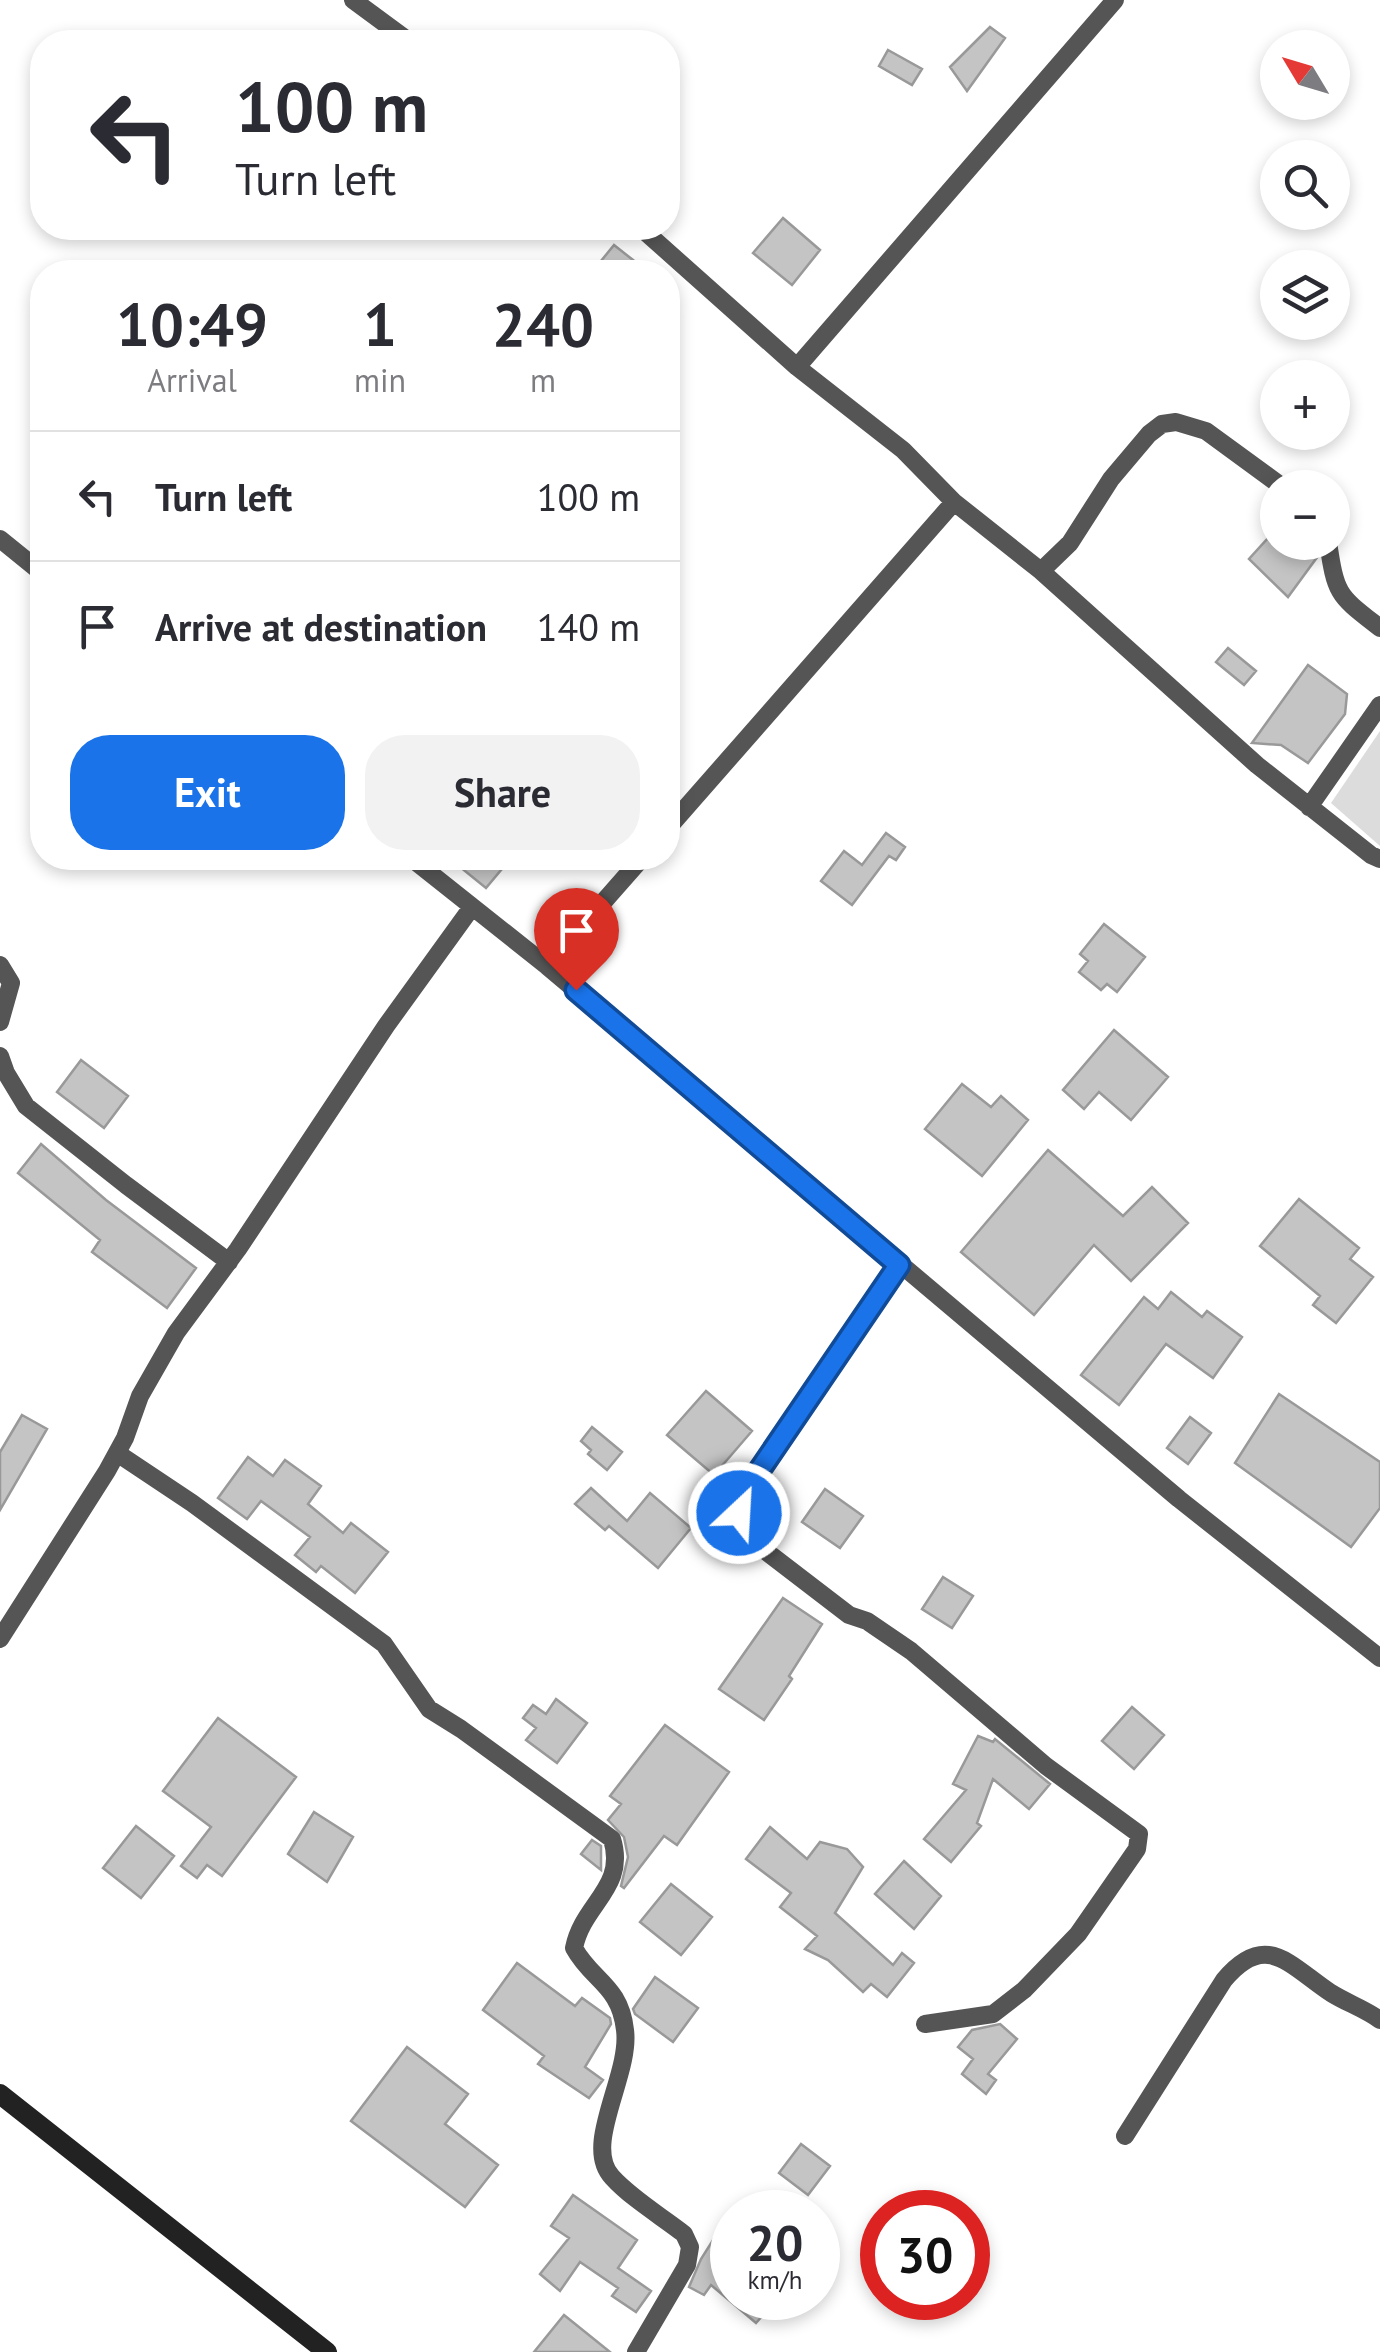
<!DOCTYPE html>
<html lang="en">
<head>
<meta charset="utf-8">
<style>
	body { margin:0; font-family:"PT Sans",sans-serif; background:#f2f2f3; color:#2b2b33; height:100vh; display:flex; flex-direction:column; font-size:38px; white-space:nowrap }
	* { box-sizing:border-box; margin:0 }
	p { font-size:32px; color:#7c7c81 }
	.icon { flex:none; width:55px; height:55px; fill:none; stroke:currentColor; stroke-width:2; stroke-linecap:round; stroke-linejoin:round }
	.map { position:relative; flex:1; overflow:hidden }
	.panel { position:absolute; left:30px; top:260px; width:650px; height:610px; display:flex; flex-direction:column; background:#fff; border-radius:40px; box-shadow:0 5px 15px #0003 }
	.panel>* { flex:none }
	.guide { position:absolute; left:30px; top:30px; width:650px; height:210px; border-radius:40px; box-shadow:0 5px 15px #0003; background:#fff; color:#2b2b33; overflow:hidden }
	.needle { width:65px; rotate:308deg }
	.tools { position:absolute; left:1260px; top:30px; display:grid; gap:20px }
	.tools a { display:grid; place-items:center; width:90px; height:90px; border-radius:50%; background:#fff; box-shadow:0 5px 15px #0003; font-size:50px }
	.speed { position:absolute; left:710px; top:2190px; display:flex; gap:20px; font-size:50px; font-weight:700; text-align:center }
	.speed>* { display:grid; place-content:center; width:130px; height:130px; border-radius:50%; background:#fff; box-shadow:0 5px 15px #0003; line-height:1 }
	.speed small { font-size:25px; font-weight:400 }
	.speed .limit { border:15px solid #d22; background:#fff; color:#111 }
	.pin { position:absolute; display:grid; place-items:center; width:85px; height:85px; color:#fff; margin:-102px -42px; border-radius:50% 50% 50% 0; rotate:-45deg; box-shadow:0 0 10px #0007 }
	.pin .icon { rotate:45deg }
	.me { position:absolute; width:110px; margin:-55px; rotate:25deg; stroke-linejoin:round; filter:drop-shadow(0 0 8px #0008) }
	.turn { display:flex; align-items:center; gap:35px; height:210px; padding:0 40px; font-size:45px }
	.turn .icon { width:130px; height:130px; stroke-width:2.5 }
	.turn b { display:block; font-size:70px; line-height:85px }
	.eta { display:flex; justify-content:space-evenly; align-items:center; height:170px; text-align:center }
	.eta b { font-size:60px; font-weight:600; line-height:70px }
	.cta { display:flex; gap:20px; margin-top:auto; padding:20px 40px }
	.cta a { flex:1; height:115px; border-radius:40px; background:#1a73e8; color:#fff; font-size:40px; font-weight:600; line-height:115px; text-align:center }
	.cta a+a { background:#f2f2f3; color:#2b2b33 }
	ul { padding:0; list-style:none }
	li { display:flex; align-items:center; gap:30px; height:130px; padding:0 40px; border-top:2px solid #e1e1e2 }
	li div { flex:1 }
	li b { display:block; font-size:38px }
	li em { font-style:normal }
	.map>svg:first-child { display:block }
	.green { fill:#dcdcdc }
	.building { fill:#c4c4c4; stroke:#999; stroke-width:2.5 }
	.lines { fill:none; stroke-linecap:round; stroke-linejoin:round }
	.street { stroke:#555; stroke-width:18 }
	.secondary { stroke:#222; stroke-width:20 }
	.route-casing { stroke:#114b97; stroke-width:25 }
	.route { stroke:#1a73e8; stroke-width:18 }
</style>
</head>
<body>
<div class="map">
<svg width="1380" height="2352" viewBox="0 0 1380 2352">
	<rect width="100%" height="100%" fill="#fff"/>
	<path class="green" d="M1380,731v115l-49,-43z"/>
	<path class="building" d="M990,27l15,11 -38,53 -17,-24z
		M888,50l34,19 -10,16 -33,-19z
		M783,218l37,32 -28,35 -39,-32z
		M614,245l19,15 -11,12h-30z
		M1278,527v15h34l6,14 -30,41 -39,-38z
		M1228,648l28,23 -12,14 -28,-23z
		M1308,665l39,29 -2,20 -37,49 -27,-18 -29,-2z
		M886,833l19,14 -9,13 -7,-4 -37,49 -31,-24 23,-30 18,14z
		M449,858h62l-25,30z
		M1104,924l41,33 -28,35 -10,-8 -6,6 -22,-18 9,-11 -8,-7z
		M1114,1030l54,47 -37,43 -32,-28 -15,17 -21,-19z
		M81,1060l47,36 -24,32 -47,-36z
		M962,1084l29,23 10,-11 27,24 -46,56 -57,-47z
		M41,1144l65,56 90,68 -29,40 -75,-56 8,-12 -82,-67z
		M1048,1150l75,66 29,-29 36,36 -57,58 -37,-36 -60,70 -73,-63z
		M1299,1199l60,49 -9,11 23,18 -37,46 -23,-18 7,-9 -60,-50z
		M1171,1292l31,25 5,-6 35,26 -29,41 -47,-34 -47,61 -38,-30 63,-78 14,12z
		M706,1391l46,40 -38,44 -47,-40z
		M1279,1394l101,68v46l-29,39 -116,-84z
		M22,1415l25,14 -47,81v-58z
		M1190,1417l21,16 -23,31 -21,-16z
		M592,1427l30,25 -15,18 -19,-16 3,-4 -10,-9z
		M248,1457l25,19 12,-16 36,26 -13,18 35,29 8,-10 37,29 -33,41 -34,-27 -5,6 -21,-17 15,-18 -49,-36 -14,18 -29,-21z
		M591,1488l36,33 23,-28 41,35 -33,40 -49,-42 -4,4 -30,-26z
		M825,1489l38,27 -23,32 -38,-26z
		M943,1577l30,19 -21,32 -30,-19z
		M783,1598l39,26 -33,52 3,3 -28,41 -45,-31z
		M556,1699l31,24 -30,40 -31,-23 10,-12 -13,-10 10,-13 13,9z
		M1132,1707l32,28 -30,34 -32,-28z
		M218,1718l78,59 -74,99 -15,-11 -10,13 -16,-12 30,-39 -48,-36z
		M665,1725l64,47 -52,73 -13,-9 -40,52 -3,-2 7,-29 -4,-20 -16,-17 13,-16 -11,-8z
		M978,1736l15,6 2,-3 55,45 -21,25 -36,-30 -16,44 4,3 -30,36 -27,-23 42,-49 -13,-6z
		M314,1812l39,25 -26,45 -39,-28z
		M136,1826l38,30 -33,42 -38,-30z
		M770,1827l37,32 13,-17 27,7 16,18 -28,46 58,52 9,-12 12,10 -27,34 -16,-13 -8,8 -35,-32 -23,-11 12,-13 -37,-29 11,-14 -45,-34z
		M592,1840l9,6v24l-20,-16z
		M904,1861l37,35 -27,33 -39,-35z
		M671,1884l41,33 -31,38 -41,-33z
		M517,1963l58,43 7,-8 28,20 1,6 -26,43 18,13 -14,18 -51,-34 6,-8 -61,-46z
		M655,1977l43,31 -25,34 -38,-28 -2,-5z
		M1000,2024l17,15 -29,35 8,6 -10,14 -24,-20 11,-15 -15,-12 14,-17z
		M407,2047l61,47 -23,30 53,41 -33,42 -114,-86z
		M801,2144l29,22 -22,29 -29,-22z
		M573,2195l64,45 -19,28 33,23 -15,21 -24,-16 6,-8 -38,-26 -20,29 -20,-17 29,-36 -18,-12z
		M732,2210v88h46l-22,25 -45,-38 -7,10 -15,-8 12,-28z
		M564,2315l46,37h-76z"/>
	<g class="lines">
		<path class="street" d="M353,0l57,42
			M641,228l156,139 106,83 51,52 87,69 216,194 114,90 9,4
			M797,367l318,-367
			M0,539l42,34
			M1328,542c8,54 10,53 52,86
			M1041,571l29,-28 41,-64 38,-45 13,-10 14,-2 30,9 78,57
			M1309,807l71,-102
			M668,828l286,-326
			M411,858l136,108 632,533 201,159
			M0,965l11,18 -11,39
			M547,966l95,-108
			M0,1056l6,17 20,33 100,79 103,77
			M899,1265l-158,231 -2,8 3,25 17,17 90,69 18,6 44,30 135,115 93,68 -2,15 -59,85 -54,56 -31,24 -68,10
			M117,1453l75,50 192,141 45,65 32,20 151,110c15,49 -29,64 -38,109 18,33 46,37 51,82 6,45 -43,115 -13,147 20,22 49,39 72,57l6,13 -3,18 -51,87
			M0,1639l107,-168 18,-33 15,-42 36,-63 62,-84 148,-223 86,-119
			M1125,2136l99,-156c42,-50 65,-15 107,13 16,10 34,16 49,27"/>
		<path class="secondary" d="M0,2094l327,258"/>
	</g>
	<g class="lines">
		<defs>
			<path id="route" d="M576,990l323,275 -157,231 -3,17"/>
		</defs>
		<use href="#route" class="route-casing"/>
		<use href="#route" class="route"/>
	</g>
</svg>
<div class="tools">
<a><svg class="needle" viewBox="-14 -14 28 28"><path d="M0-13l5 13h-10z" fill="#e53935"/><path d="M0 13l5-13h-10z" fill="#7c7c81"/></svg></a>
<a><svg class="icon" aria-label="search" viewBox="0 0 24 24"><circle cx="10" cy="10" r="6"/><path d="M15 15l6 6"/></svg></a>
<a><svg class="icon" aria-label="layers" viewBox="0 0 24 24"><path d="M12 4l9 5-9 5-9-5zM3 14l9 5 9-5"/></svg></a>
<a>+</a>
<a>−</a>
</div>
<div class="speed"><div>20<small>km/h</small></div><div class="limit">30</div></div>
<div class="pin" style="left:576px;top:990px;background:#d93025"><svg class="icon" aria-label="arrive" viewBox="0 0 24 24"><path d="M6 21V4h12l-3 4 3 4H6"/></svg></div>
<svg class="me" style="left:739px;top:1513px" viewBox="-20 -20 40 40"><circle r="17" fill="#1a73e8" stroke="#fff" stroke-width="3"/><path d="M0-11L8 9 0 5-8 9z" fill="#fff"/></svg>
<div class="guide">
<div class="turn"><svg class="icon" aria-label="left" viewBox="0 0 24 24"><path d="M17 20v-9H6M10 6l-5 5 5 5"/></svg><div><b>100 m</b>Turn left</div></div>
</div>
<section class="panel">
<div class="eta">
<div><b>10:49</b><p>Arrival</p></div>
<div><b>1</b><p>min</p></div>
<div><b>240</b><p>m</p></div>
</div>
<ul>
<li><svg class="icon" aria-label="left" viewBox="0 0 24 24"><path d="M17 20v-9H6M10 6l-5 5 5 5"/></svg><div><b>Turn left</b></div><em>100 m</em></li>
<li><svg class="icon" aria-label="arrive" viewBox="0 0 24 24"><path d="M6 21V4h12l-3 4 3 4H6"/></svg><div><b>Arrive at destination</b></div><em>140 m</em></li>
</ul>
<div class="cta"><a>Exit</a><a>Share</a></div>
</section>
</div>
</body>
</html>
